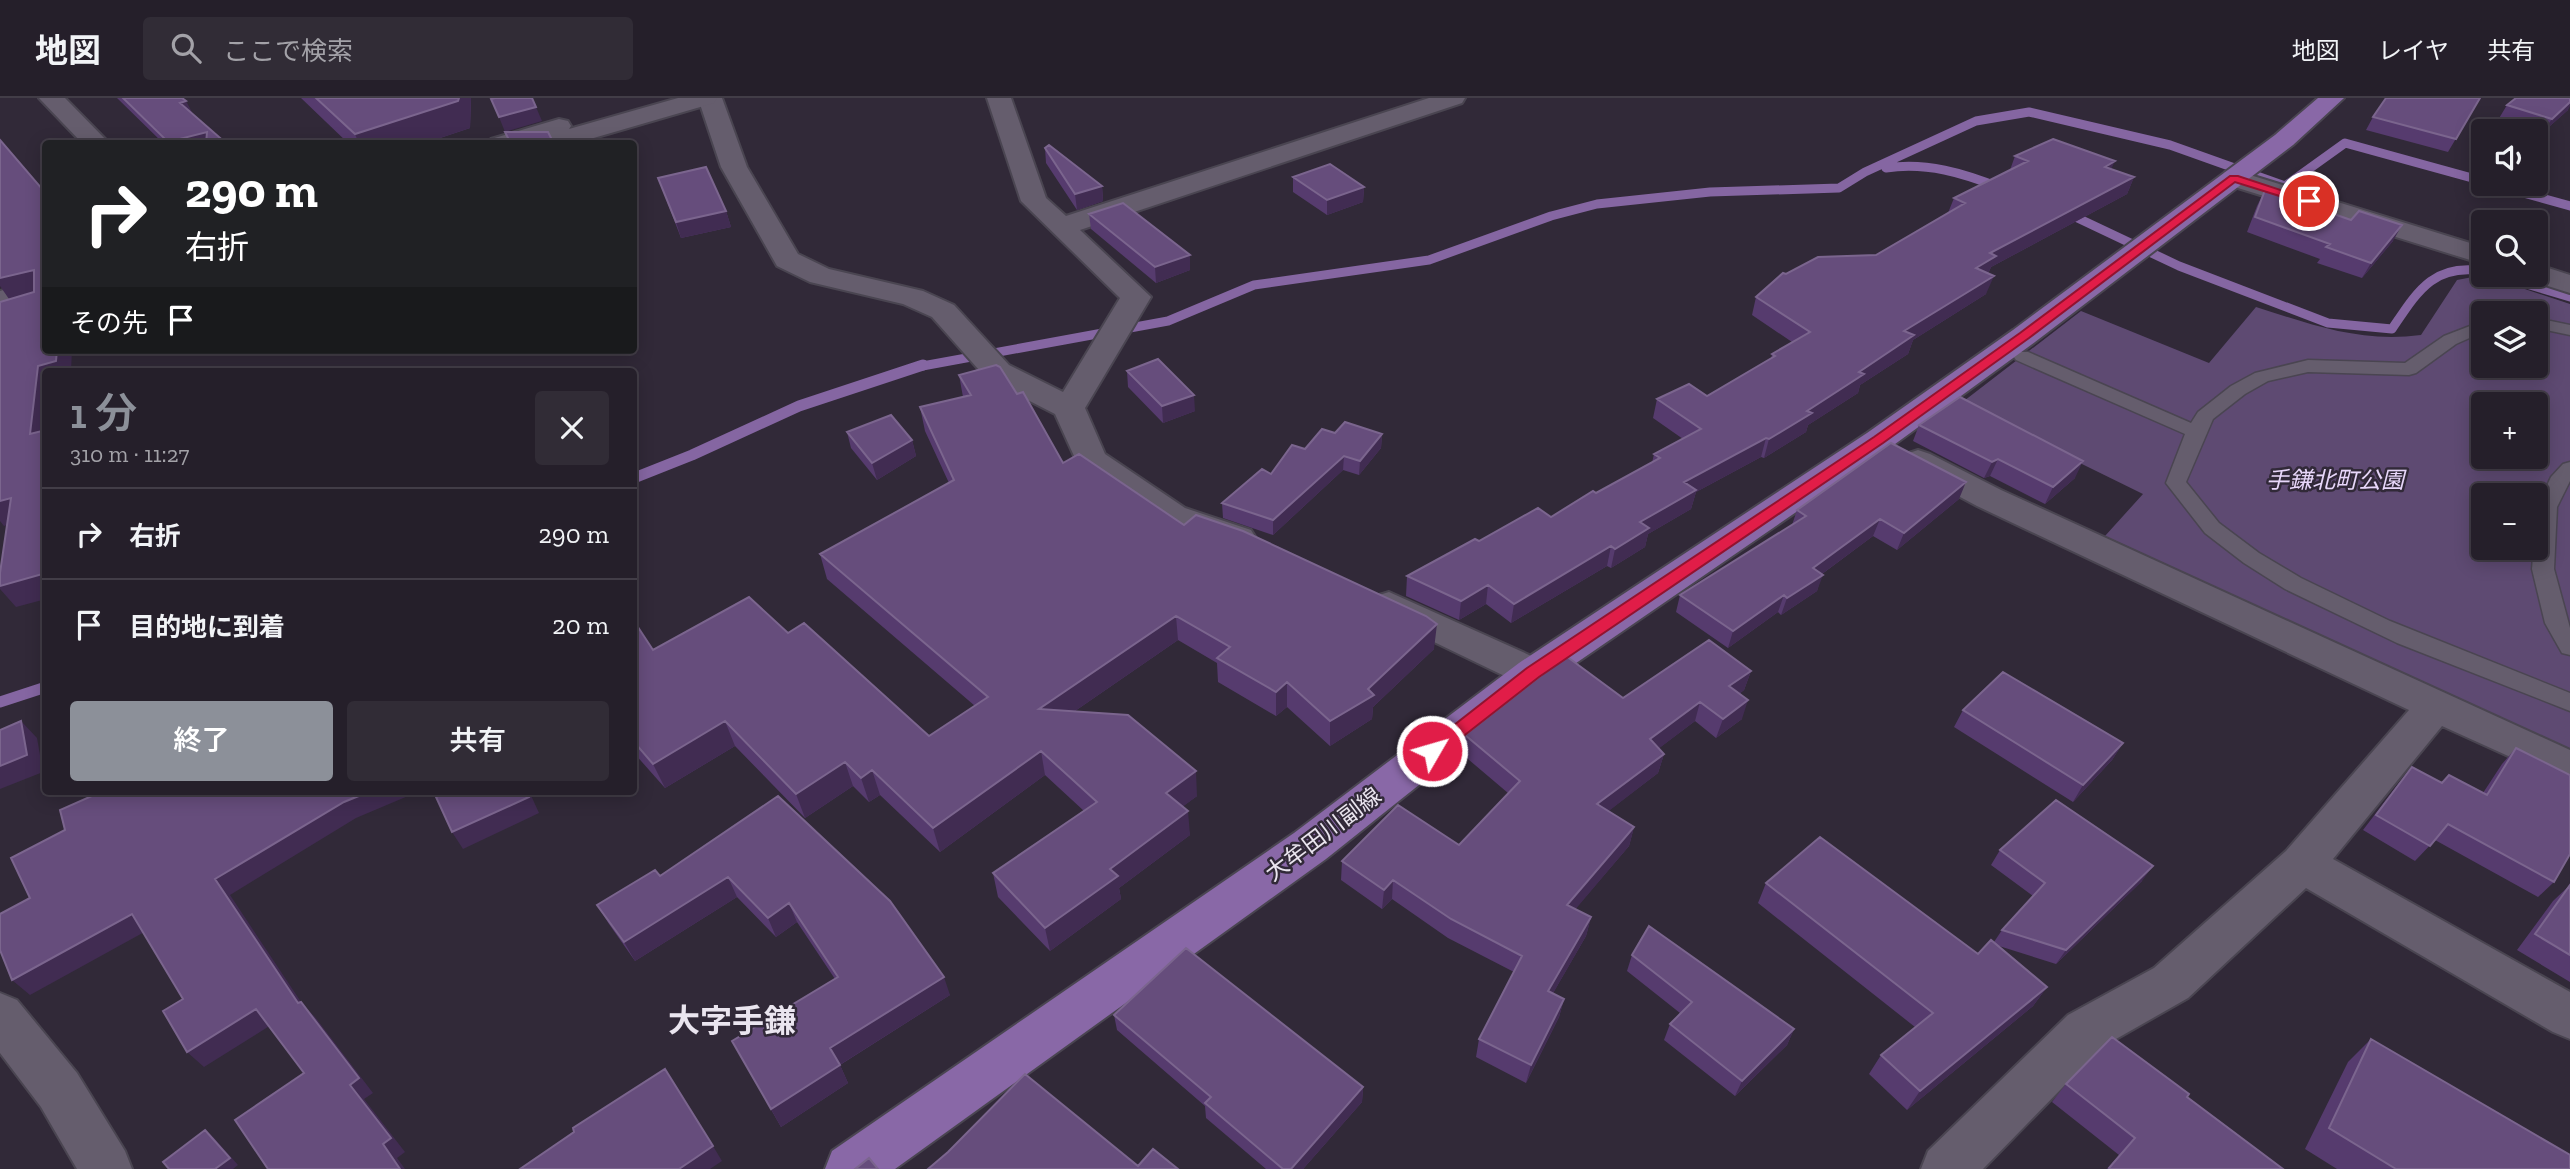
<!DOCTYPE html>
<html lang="ja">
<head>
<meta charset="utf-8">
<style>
	body { margin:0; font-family:"Zilla Slab","Noto Sans JP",serif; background:#312c36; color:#f1f3f6; height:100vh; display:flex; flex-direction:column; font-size:26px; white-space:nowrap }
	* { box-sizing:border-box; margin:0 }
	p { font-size:23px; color:#a3a2a8 }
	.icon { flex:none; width:38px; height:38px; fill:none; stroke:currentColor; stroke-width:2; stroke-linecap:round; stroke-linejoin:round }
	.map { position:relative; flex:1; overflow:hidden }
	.panel { position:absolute; left:42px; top:270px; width:595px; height:427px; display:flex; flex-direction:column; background:#251f2a; border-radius:7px; box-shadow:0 4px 18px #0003,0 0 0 2px #423d47 }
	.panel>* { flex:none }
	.hud { position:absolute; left:42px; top:42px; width:595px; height:214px; border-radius:7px; box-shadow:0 4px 18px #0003,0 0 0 2px #423d47; background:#202124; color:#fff; overflow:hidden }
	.fabs { position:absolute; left:2471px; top:21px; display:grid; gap:14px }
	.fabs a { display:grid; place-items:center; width:77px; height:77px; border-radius:7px; background:#251f2a; box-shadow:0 4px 18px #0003,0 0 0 2px #423d47; font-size:35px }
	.pin { position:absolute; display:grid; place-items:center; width:60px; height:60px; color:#fff; margin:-30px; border:4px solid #fff; border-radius:50%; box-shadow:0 2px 7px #0007 }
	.me { position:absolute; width:77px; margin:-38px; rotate:52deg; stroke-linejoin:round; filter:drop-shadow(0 0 5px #0008) }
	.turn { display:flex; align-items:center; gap:24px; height:147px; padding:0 28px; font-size:32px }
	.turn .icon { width:91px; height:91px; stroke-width:2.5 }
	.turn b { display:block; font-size:49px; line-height:60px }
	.then { display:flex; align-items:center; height:66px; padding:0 28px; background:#0003; gap:14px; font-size:26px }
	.round { display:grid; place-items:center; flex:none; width:74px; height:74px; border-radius:7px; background:#312c36 }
	.overview { display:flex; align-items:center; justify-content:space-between; height:119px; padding:0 28px }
	h1 { font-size:42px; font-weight:600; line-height:52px; color:#8c9099 }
	.primary-button { display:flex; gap:14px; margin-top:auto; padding:14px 28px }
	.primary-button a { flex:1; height:80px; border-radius:7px; background:#8c9099; color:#fff; font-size:28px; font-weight:600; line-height:80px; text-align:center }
	.primary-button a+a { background:#312c36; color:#f1f3f6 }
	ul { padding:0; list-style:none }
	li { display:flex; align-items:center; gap:21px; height:91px; padding:0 28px; border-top:2px solid #423d47 }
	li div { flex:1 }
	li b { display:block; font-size:26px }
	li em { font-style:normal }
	header { display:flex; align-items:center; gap:42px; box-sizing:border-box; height:98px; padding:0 35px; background:#251f2a; border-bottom:2px solid #423d47 }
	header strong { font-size:33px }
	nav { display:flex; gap:38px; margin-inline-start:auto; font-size:24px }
	.search { width:490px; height:63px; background:#312c36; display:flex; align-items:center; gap:18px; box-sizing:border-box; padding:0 24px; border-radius:7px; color:#a3a2a8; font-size:26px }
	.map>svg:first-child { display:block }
	.green { fill:#5e4a72; fill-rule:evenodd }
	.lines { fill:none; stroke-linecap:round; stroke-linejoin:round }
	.stream-far1 { stroke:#8566a2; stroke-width:9 }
	.stream { stroke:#8566a2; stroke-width:11 }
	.lane-casing { stroke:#4a4551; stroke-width:3 }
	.street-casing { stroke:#4a4551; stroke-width:4 }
	.secondary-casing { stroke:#4a4551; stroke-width:4 }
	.primary-casing { stroke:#4a4551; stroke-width:4 }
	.lane { fill:#655d6d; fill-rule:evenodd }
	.street { fill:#655d6d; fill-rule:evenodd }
	.secondary { fill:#655d6d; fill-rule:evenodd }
	.primary { fill:#8968a7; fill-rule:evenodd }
	.wall { fill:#563b6e }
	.shaded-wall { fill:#412c52 }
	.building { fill:#664d7c; stroke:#7b658e; stroke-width:2 }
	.route { fill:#e11d48; stroke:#92132f; stroke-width:2 }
	.labels { text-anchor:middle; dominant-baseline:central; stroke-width:5; stroke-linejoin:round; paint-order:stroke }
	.park-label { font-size:23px; font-style:italic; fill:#e8d7fa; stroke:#312938 }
	.street-label { font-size:23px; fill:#eae5ef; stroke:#312938 }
	.near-quarter-label { font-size:32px; font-weight:bold; fill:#eae5ef; stroke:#312938 }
</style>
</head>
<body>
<header>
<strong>地図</strong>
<div class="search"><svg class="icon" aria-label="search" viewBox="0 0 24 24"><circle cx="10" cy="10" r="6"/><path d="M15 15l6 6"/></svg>ここで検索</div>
<nav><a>地図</a><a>レイヤ</a><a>共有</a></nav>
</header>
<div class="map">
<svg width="2570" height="1071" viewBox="0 0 2570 1071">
	<rect width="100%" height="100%" fill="#312938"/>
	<path class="green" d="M2483,177l87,29v446l-465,-214 38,-42 -183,-90 121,-93 128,52 47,-56c57,18 104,36 165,28l36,-55zM2483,215h53v53h-53zM2483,306h53v53h-53zM2483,397h53v53h-53z"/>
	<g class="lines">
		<path class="stream-far1" d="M1886,70c41,-6 77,5 115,20
			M2491,86l79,22
			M2067,115l112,53 149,57 64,6c25,-37 41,-66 91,-58
			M2496,177l74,22
			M917,269l251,-46 86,-36 175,-25 122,-44 46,-12 113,-12 129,-4 26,-16 111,-51 53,-9 141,33 115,41 60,-43 138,38"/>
		<path class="stream" d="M634,380l58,-23 107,-49 124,-41
			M0,604l46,-15"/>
		<defs>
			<path id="lane" d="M2536,220l34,7v10l-34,-7z
				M2483,223v11l-27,12 -40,29 -7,2 -101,-3 -40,9 -23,13 -32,25 -27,63 33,41 40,30 42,25 89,43 180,72v18l-173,-68 -112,-54 -41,-26 -39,-30 -39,-50 19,-49 -169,-74 -3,-4 3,-4h12l163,71 7,-11 33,-26 24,-13 53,-13 97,3 39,-27z
				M2570,364v19l-13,26 -3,62 16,59v27l-8,-2 -17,-30 -13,-54 5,-62 14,-30 12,-13z"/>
			<path id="street" d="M39,0h26l45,46h-27z
				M698,0h24l25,69 51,87 31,15 94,22 31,14 55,60 54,27 57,-94 -99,-97 -34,-103h24l35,100 20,18 363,-118h36l-3,5 -382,127 71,67 -66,111 20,46 80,54 66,22 5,8 -5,8 -13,4 -77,-26 -82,-57 -24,-53 -68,-35 -55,-62 -29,-13 -93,-22 -33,-16 -56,-99z
				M2234,72l249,77v17l-258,-80 -4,-6 4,-6z
				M2536,166l34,11v18l-44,-14 -3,-4h13z
				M1918,352l12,4 71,36 569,260v34l-128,-58 -109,133 237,133v47l-17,-7 -247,-144 -118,110 -86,49 -119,122h-62l7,-18 140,-136 86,-47 132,-117 123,-141 -432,-204 -71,-38 -5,-7 5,-7z
				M1389,494l158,71 6,10 -6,10 -14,4 -14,-4 -143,-69 -6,-9 6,-9z
				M0,895l17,7 60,73 48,78 7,18h-55l-36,-62 -41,-54z"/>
			<path id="secondary" d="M678,0h39l-3,5 -141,41h-85l3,-5 68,-20 9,2 3,5 -2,3z
				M46,179v18l-46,14v-18z"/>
			<path id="primary" d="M2318,0h26l-51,47 -258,197 -144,105 -344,236 -221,176 -431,310h-70l7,-18 462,-318 225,-170 348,-230 146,-103 262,-195z"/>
		</defs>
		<use href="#lane" class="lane-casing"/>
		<use href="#street" class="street-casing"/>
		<use href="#secondary" class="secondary-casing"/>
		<use href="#primary" class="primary-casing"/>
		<use href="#lane" class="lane"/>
		<use href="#street" class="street"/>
		<use href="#secondary" class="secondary"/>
		<use href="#primary" class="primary"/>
	</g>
	<path class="wall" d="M117,0h65l11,17 34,29h-63z
		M301,0h170l-1,30 -48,16h-73z
		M2480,0l-32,54 -82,-22 7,-13z
		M2507,7l61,5 -26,23 -44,-13z
		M1045,50l57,38 1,15 -26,9 -31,-47z
		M2015,58l96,13 23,8 -7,17 -136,73 -3,7 -2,20 -73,46 -5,14 -48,31 -2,8 -50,32 -2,7 -42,26 -3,-1 -65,35 -5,17 -43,25 -3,13 -34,21 -4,-2 -96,57 -25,-19 -27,16 -53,-24 1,-20 72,-35 72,-24 101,-54 2,-9 29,-15 -30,-21 4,-19 50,-3 64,-37 1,-5 20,-12 -40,-27 4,-18 30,-23 90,-19 72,-42 6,-15 56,-28z
		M1293,79l71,10 -1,15 -36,13 -34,-23z
		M658,80l68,33 5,16 -50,11z
		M2265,92l128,51 -31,37 -45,-15 3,-4 -73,-27 10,-26z
		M1089,116l101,41v15l-34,13 -65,-54z
		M1127,273l68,40 -32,12 -35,-36z
		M959,277l58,19 46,69 121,62 250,124 -61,58 -1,12 -42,27 -43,-39 -11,9 -58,-34 -1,-19 -39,-23 -103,71 122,85 -14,10 7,29 -71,53 2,11 -71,52 -52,-54 -5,-24 91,-62 -39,-36 -105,77 -60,-57 -11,7 -16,-16 -48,32 -70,-72 -70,42 -31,-35v-132l19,29 135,-17 141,103 46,-30 -148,-127 -7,-25 129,-71 -24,-52 -5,-24 43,-10z
		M1919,327l156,53 -30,26 -55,-28 -6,2 -71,-37z
		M847,334l65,8 4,16 -39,24 -26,-32z
		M1382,336l-1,14 -22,27 -16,-5 -70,65 -50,-17 -1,-15 49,-29 34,-25z
		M1959,401l-62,51 -24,-14 -51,38 -5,17 -36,24 -3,-3 -50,36 -52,-36 4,-17 112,-70 5,-15z
		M1751,573l-7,19 -5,4 3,25 -26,19 -21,-17 -36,27 5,6 -6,19 -50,38 26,16 -5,19 -54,63 16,8 -5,19 -33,57 11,6 -5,18 -33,66 -50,-26 3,-18 35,-67 -66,-34 -56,-39 -10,10 -41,-29 1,-19 117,-16 49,-52 -46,-39 3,-19 158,-37z
		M1963,612l160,33 -11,17 -39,42 -119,-75z
		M2516,650l38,134 -16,15 -103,-57 -20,21 -52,-31 36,-47 13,-16 29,16 8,-8 34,18 19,-29z
		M778,698l172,199 -110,70 8,18 -67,44 -49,-86 103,-62 -38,-57 -21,15 -39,-40 -102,64 -26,-37 -12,-19 63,-29z
		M2000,752l142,31 -86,83 -57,-18 48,41 -14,19 -126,104 -38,-36 12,-19 34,-28 -157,-124 8,-20 212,71 16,-12 8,-12 31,-34 -42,-31z
		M2570,787v97l-53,-32 36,-49z
		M1632,857l162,74 -7,16 -52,51 -71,-56 6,-16 10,-11 -53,-42z
		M1114,917l249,72 -1,15 -59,67h-37l-60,-51 -1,-12 -88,-76z
		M2371,941l199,130h-233l-32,-20 43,-87z
		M2066,986l121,13 96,72h-176l12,-14 -67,-53z"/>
	<path class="shaded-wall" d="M459,0h12l-1,30 -48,16h-63l-4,-10z
		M186,3l7,13 -13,-11z
		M2570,4v4l-2,4 -26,23 10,-14z
		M536,9l6,14 -37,11 -6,-15z
		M207,34l7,12h-45l-1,-2z
		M2115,63l-8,17 -2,-11z
		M2134,79l-7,17 -136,73 -3,7 -12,-6 14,-15z
		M1102,88l1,15 -26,9 -2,-16z
		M1364,89l-1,15 -36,13v-15z
		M726,113l5,16 -50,11 -5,-16z
		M2402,127l-9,16 -31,37 9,-15z
		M1190,157v15l-34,13 -1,-16z
		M34,172l12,19 -37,10 -9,-13v-8z
		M1994,178l-8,18 -73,46 -5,14 -48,31 -2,8 -50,32 -2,7 -42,26 5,-19 90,-67 45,-41z
		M57,252h15l-1,21h-25v83l-16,-20 8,-68z
		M1194,297l1,16 -32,12 -1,-17z
		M1382,336l-1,14 -22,27 1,-14z
		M1766,340l-5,19 -65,35 -5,17 -43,25 -3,13 -34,21 4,-19 25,-27 44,-40z
		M912,342l4,16 -39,24 -5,-17z
		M1344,358l-1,14 -70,65v-15z
		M1998,361l-8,17 -6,2 8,-16z
		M2083,363l-8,17 -30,26 8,-17z
		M1966,384l-7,17 -62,51 7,-17z
		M11,400l17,20 -24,8 -4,-5v-20z
		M1880,421l-7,17 -66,49 6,-17z
		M1611,448l-4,20 -96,57 3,-19z
		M46,475v26l-30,8 -16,-18v-3z
		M1823,477l-6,16 -36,24 6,-17z
		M1488,487l-2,19 -27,16 2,-19z
		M1784,497l-6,17 -50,36 5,-17z
		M1176,518l2,24 -135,93 -4,-24z
		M1437,526l-3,25 -61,58 -1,12 -42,27v-25l38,-32z
		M1751,573l-7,19 -21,15 6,-19z
		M1287,584v25l-11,9v-24z
		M1748,602l-6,19 -26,19 7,-19z
		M1700,604l-5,19 -50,38 5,-20z
		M21,623l16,17 6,34 -43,17v-23z
		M725,623l10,25 -70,42 -12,-24z
		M2123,645l-11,17 -39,42 10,-17z
		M1041,653l4,24 -105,77 -7,-24z
		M1664,656l-6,19 -66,51 5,-20z
		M845,664l8,24 -48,32 -9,-24z
		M872,672l8,25 -11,7 -8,-24z
		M1196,673l1,25 -28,21 -3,-24z
		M371,693h35l2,5 -52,22 -126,77 73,110 12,12 58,76 -9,6 41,53 -8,6 8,11h-5l-17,-25 -33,-59 -135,-206 129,-77z
		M526,693h3l10,22 -76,36 -11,-17z
		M1188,713l2,24 -71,53 2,11 -71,52 -5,-23 65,-59z
		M1634,729l-5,19 -66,78 4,-19z
		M2153,768l-11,15 -86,83 10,-14z
		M728,779l9,20 -102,64 -11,-19z
		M1393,782l-1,19 -10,10 2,-19z
		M789,805l8,19 -21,15 -8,-19z
		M132,816l16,16 -118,65 -18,-15z
		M1591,819l-5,19 -42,73 4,-18z
		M944,879l6,18 -112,71 -8,-18z
		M2047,889l-14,19 -126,104 13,-19z
		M1564,901l-5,18 -33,66 5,-18z
		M256,911l15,16 -67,42 -17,-15z
		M1794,931l-7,16 -52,51 7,-15z
		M840,967l8,18 -67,44 -10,-18z
		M1363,989l-1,15 -59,67h-12z
		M205,1032l9,8 24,27 -5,4h-18z
		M713,1048l9,15 -12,8h-31z"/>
	<path class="building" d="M123,0h59l4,3 -6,2 47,41h-21l1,-12 -39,10z
		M316,0h143l-1,3 -103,33z
		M495,0h37l4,9 -37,10 -8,-18z
		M2386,0h94l-24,41 -83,-22z
		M2516,0h54v4l-18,17 -45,-14z
		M505,34h43l6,12h-43z
		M2053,41l62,22 -10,6 29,10 -144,76 6,3 -20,12 18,8 -90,55 10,4 -55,37 5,2 -57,37 5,2 -43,26 -3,-1 -82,44 12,8 -56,32 9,6 -34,21 -4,-3 -97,58 -26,-19 -27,16 -54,-25 68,-37 4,2 59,-33 13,9 42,-26 3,2 64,-35 -6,-4 47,-25 -44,-30 32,-15 18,12 68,-40 -3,-2 38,-22 -54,-35 27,-24 3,1 32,-17 58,-2 89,-52 -11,-5 74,-37 -13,-5z
		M0,42l42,49 4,-1v162h11l-1,11 -18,5 -8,68 16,-4v143l-46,13v-13l11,-75 -11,3v-199l34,-10v-22l-34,8z
		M1049,47l53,41 -27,8 -30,-46z
		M1330,66l34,23 -37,13 -34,-23z
		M706,69l20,44 -50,11 -18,-44z
		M2265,92l86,30 8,-9 43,14 -31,38 -45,-16 4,-3 -75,-27z
		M1123,105l67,52 -35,12 -66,-53z
		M1158,261l36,36 -32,11 -35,-35z
		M996,267l4,2 17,27 6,-2 40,71 16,-9 105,71 12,-10 47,16 183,85 11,8 -69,65 6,6 -44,26 -43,-39 -11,10 -59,-34 13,-11 -54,-31 -137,93 89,6 68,56 -30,22 22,18 -78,58 8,7 -73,52 -52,-55 104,-71 -56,-51 -108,77 -61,-58 -11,8 -16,-16 -49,32 -71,-73 -72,43 -19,-22v-121l19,29 96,-53 39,36 16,-10 125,113 59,-39 -168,-143 134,-74 -34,-73 51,-12 -12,-20z
		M1960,299l123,64 -30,26 -55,-28 -6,3 -73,-37z
		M891,317l21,25 -40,23 -25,-31z
		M1345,324l37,12 -22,27 -16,-5 -71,64 -51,-17 40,-34 9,5 21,-29 13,4 17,-20 13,4z
		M1891,345l75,39 -62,51 -24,-14 -67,49 10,7 -36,23 -3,-3 -51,36 -53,-36 126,-79 -9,-6z
		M1709,542l42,31 -22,15 19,14 -25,19 -23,-17 -50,37 14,15 -67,50 37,23 -67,78 24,12 -43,74 16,8 -33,66 -52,-26 43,-83 -71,-37 -58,-39 -9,10 -42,-29 56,-56 61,40 61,-64 -55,-46 101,-79 57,42z
		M2003,574l120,71 -40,42 -120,-75z
		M21,623l6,34 -27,11v-36z
		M2516,650l54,27v79l-16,28 -106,-58 -18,22 -54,-31 36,-48 30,16 7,-8 38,20z
		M103,693h268l-27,11 -129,77 83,124 3,-1 58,76 -9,7 41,53 -8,6 17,25h-132l-33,-49 69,-47 -48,-64 -69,43 -24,-41 20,-12 -51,-85 -120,66 -12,-30v-36l30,-16 -19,-40 54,-28 -5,-20z
		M450,693h76l3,6 -77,35 -16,-35z
		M778,698l112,105 54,76 -114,71 10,17 -69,44 -39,-68 106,-64 -49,-74 -21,15 -40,-41 -104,65 -27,-37 58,-35 5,6z
		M2056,702l97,66 -87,84 -64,-20 43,-47 -45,-33z
		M1820,739l158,117 13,-14 56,47 -127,104 -39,-36 52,-42 -167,-130z
		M2570,787v70l-35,-21z
		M1649,828l145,103 -52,52 -72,-57 22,-22 -60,-47z
		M1186,850l177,139 -72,82h-8l-78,-66 6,-6 -97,-82z
		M2112,939l77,57 -2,3 96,72h-173l-1,-1 26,-30 -69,-54z
		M2371,941l199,116v14h-174l-67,-41z
		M665,971l48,77 -34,23h-159l54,-37 -1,-4z
		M1025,976l113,92 15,-17 25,20h-250l20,-17z
		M205,1032l25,28 -15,11h-46l-6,-7z
		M869,1060l9,11h-23z"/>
	<path class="route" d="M2230,78h8l76,25 -9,3 -70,-22 -206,156 -146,105 -344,234 -101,79h-12l-3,-5 3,-4 101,-79 347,-231 146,-104z"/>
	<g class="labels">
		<g class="park-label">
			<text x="2335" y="382">手鎌北町公園</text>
		</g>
		<g class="street-label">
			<text transform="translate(1323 736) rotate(-37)">大牟田川副線</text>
		</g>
		<g class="near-quarter-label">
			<text x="732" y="923">大字手鎌</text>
		</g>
	</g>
</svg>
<div class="fabs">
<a><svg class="icon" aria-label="sound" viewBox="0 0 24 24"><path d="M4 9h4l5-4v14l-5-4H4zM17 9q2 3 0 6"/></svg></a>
<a><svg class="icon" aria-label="search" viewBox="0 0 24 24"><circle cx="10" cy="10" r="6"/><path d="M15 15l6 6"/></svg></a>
<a><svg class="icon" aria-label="layers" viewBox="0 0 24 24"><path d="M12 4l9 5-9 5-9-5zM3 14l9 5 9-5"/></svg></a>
<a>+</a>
<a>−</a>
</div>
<div class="pin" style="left:2309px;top:103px;background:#d93025"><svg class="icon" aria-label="arrive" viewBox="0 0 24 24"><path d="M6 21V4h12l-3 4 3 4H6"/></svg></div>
<svg class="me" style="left:1432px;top:653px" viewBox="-20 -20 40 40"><circle r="17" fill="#e11d48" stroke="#fff" stroke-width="3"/><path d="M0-11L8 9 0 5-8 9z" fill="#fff"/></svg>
<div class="hud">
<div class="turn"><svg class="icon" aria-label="right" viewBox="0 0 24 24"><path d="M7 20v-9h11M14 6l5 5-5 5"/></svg><div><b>290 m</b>右折</div></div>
<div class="then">その先<svg class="icon" aria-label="arrive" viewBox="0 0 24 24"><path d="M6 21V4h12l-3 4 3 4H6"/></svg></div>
</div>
<section class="panel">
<div class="overview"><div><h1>1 分</h1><p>310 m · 11:27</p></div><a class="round"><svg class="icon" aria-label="close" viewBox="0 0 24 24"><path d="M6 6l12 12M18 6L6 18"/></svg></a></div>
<ul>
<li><svg class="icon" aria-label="right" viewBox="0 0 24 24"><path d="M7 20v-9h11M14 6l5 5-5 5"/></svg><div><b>右折</b></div><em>290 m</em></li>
<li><svg class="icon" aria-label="arrive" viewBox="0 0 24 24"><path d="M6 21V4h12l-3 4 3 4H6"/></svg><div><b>目的地に到着</b></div><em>20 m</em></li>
</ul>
<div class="primary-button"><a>終了</a><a>共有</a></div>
</section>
</div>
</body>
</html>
